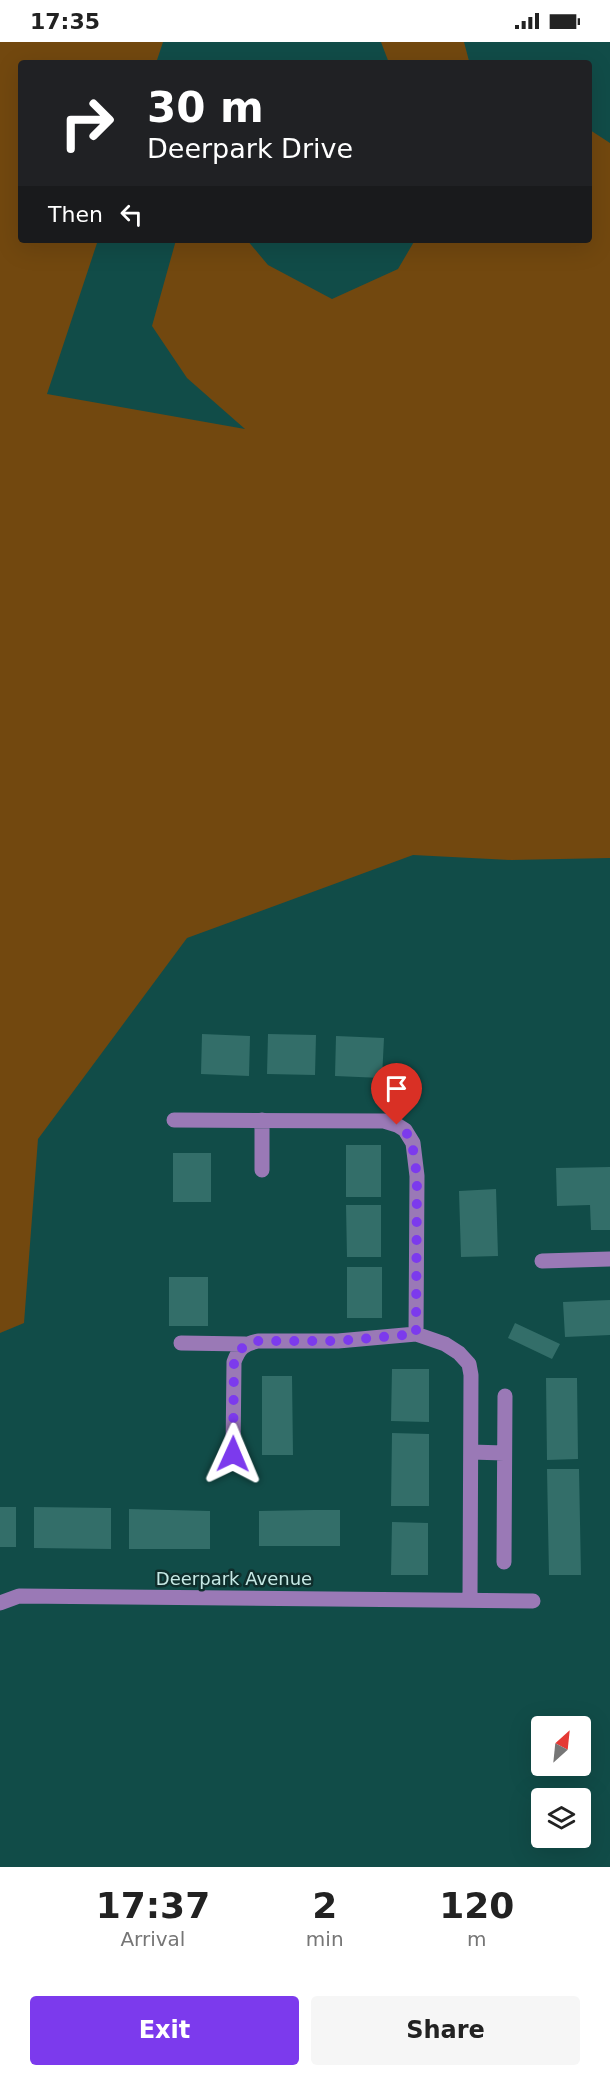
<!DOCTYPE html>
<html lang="en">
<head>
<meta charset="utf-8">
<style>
	body { margin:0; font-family:"DejaVu Sans",sans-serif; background:#f6f6f6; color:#222; height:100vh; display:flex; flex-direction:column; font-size:22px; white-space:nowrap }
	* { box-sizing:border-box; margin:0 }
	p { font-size:20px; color:#767676 }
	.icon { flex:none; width:33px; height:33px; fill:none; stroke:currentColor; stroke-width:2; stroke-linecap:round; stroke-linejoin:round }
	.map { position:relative; height:1825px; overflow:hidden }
	.sheet { display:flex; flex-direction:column; background:#fff; flex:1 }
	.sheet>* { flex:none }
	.guide { position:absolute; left:18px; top:18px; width:574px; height:183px; border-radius:6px; box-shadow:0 6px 24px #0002; background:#202124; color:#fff; overflow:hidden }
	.needle { width:39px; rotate:27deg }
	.controls { position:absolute; left:531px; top:1674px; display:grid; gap:12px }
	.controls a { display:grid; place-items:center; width:60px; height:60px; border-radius:6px; background:#fff; box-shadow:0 6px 24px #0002; font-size:30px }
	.pin { position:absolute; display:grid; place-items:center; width:51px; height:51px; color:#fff; margin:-62px -26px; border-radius:50% 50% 50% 0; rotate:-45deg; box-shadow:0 0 6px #0007 }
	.pin .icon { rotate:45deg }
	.me { position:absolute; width:66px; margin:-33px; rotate:1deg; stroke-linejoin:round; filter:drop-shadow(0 0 4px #0008) }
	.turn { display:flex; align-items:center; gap:21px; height:126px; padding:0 30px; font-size:27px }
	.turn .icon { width:78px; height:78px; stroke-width:2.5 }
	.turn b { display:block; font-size:42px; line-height:51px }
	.then { display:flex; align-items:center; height:57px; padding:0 30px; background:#0003; gap:12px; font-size:22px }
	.eta { display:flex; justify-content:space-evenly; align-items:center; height:102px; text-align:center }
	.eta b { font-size:36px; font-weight:800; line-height:42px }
	.cta { display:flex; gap:12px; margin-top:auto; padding:12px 30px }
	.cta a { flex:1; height:69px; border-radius:6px; background:#7c3aed; color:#fff; font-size:24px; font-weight:800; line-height:69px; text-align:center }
	.cta a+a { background:#f6f6f6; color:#222 }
	.status { display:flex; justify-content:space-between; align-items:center; height:42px; padding:0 30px; background:#fff; direction:ltr }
	.status svg { height:16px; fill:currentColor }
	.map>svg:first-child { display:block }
	.green { fill:#72480f }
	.building { fill:#336e69 }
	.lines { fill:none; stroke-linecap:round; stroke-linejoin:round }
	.minor { stroke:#9a79b6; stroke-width:15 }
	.route { stroke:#7c3aed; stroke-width:10; stroke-dasharray:0 18 }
	.labels { text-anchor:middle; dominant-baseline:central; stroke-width:5; stroke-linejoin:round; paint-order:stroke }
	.street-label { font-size:18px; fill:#c6e9e5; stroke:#0f2e2c }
</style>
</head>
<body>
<div class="status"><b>17:35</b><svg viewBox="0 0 49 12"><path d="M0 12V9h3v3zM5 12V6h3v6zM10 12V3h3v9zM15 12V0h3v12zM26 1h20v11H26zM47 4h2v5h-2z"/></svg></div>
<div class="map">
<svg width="610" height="1825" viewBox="0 0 610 1825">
	<rect width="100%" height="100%" fill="#114c48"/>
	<path class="green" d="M0,0h163l-7,21h-135v177h77l-51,154 198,35 -58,-51 -35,-52 24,-86h71l21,25 64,34 66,-30 17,-29h175v-110l20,13v715l-99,2 -98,-5 -226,83 -149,201 -14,184 -24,10z
		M381,0h83l5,19 5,2h-85z"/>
	<path class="building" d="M202,992l48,2 -1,40 -48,-2z
		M268,992l48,1 -1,40 -48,-1z
		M336,994l48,2 -2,40 -47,-2z
		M346,1103h35v52h-35z
		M173,1111h38v49h-38z
		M610,1125v63h-19l-1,-25 -33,1 -1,-38z
		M496,1147l2,67 -37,1 -2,-66z
		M346,1163h35v52h-34z
		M347,1225h35v51h-35z
		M169,1235h39v49h-39z
		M610,1258v35l-45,2 -2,-35z
		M515,1281l45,21 -8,15 -44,-21z
		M392,1327h37v53l-38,-1z
		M262,1334h30l1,79h-31z
		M546,1336h31l1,81 -31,1z
		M392,1391l37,1v72h-38z
		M547,1427h32l2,106h-32z
		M0,1465h16v40h-16z
		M34,1465l77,1v41l-77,-1z
		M129,1467l81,2v38h-81z
		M313,1468h27v36h-81v-35z
		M392,1480l36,1v52h-37z"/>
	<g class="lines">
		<path class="minor" d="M174,1078l210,1 13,4 8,5 8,13 4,33 -1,158
			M262,1078v50
			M542,1219l68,-2
			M181,1301l64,1
			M471,1410l33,1
			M233,1412l1,-92c5,-14 10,-18 24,-21h80l78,-7 29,10 14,9 10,11 2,11 -1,224
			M504,1520l1,-166
			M0,1561l19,-7 514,5"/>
	</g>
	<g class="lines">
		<path class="route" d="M233,1412l1,-92c5,-14 11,-18 24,-21h80l78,-7 1,-158 -5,-33 -7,-13 -8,-5"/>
	</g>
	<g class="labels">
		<g class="street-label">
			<text x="234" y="1536">Deerpark Avenue</text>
		</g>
	</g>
</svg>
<div class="controls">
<a><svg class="needle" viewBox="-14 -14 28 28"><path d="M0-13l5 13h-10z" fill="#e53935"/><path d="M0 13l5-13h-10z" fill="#767676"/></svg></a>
<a><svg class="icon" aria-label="layers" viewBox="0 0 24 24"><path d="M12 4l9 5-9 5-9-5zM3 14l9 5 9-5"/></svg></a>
</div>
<div class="pin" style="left:397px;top:1083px;background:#d93025"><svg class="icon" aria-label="arrive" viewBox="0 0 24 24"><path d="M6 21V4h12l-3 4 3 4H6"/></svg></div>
<svg class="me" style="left:233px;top:1412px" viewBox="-20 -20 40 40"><path d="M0-17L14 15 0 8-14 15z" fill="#7c3aed" stroke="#fff" stroke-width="4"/></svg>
<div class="guide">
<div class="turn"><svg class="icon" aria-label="right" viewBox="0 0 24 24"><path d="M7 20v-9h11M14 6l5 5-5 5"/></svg><div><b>30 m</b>Deerpark Drive</div></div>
<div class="then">Then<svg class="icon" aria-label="left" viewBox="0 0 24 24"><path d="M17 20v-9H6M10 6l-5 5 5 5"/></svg></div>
</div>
</div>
<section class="sheet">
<div class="eta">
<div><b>17:37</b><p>Arrival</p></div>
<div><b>2</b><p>min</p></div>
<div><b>120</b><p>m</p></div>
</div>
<div class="cta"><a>Exit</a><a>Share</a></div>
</section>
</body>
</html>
